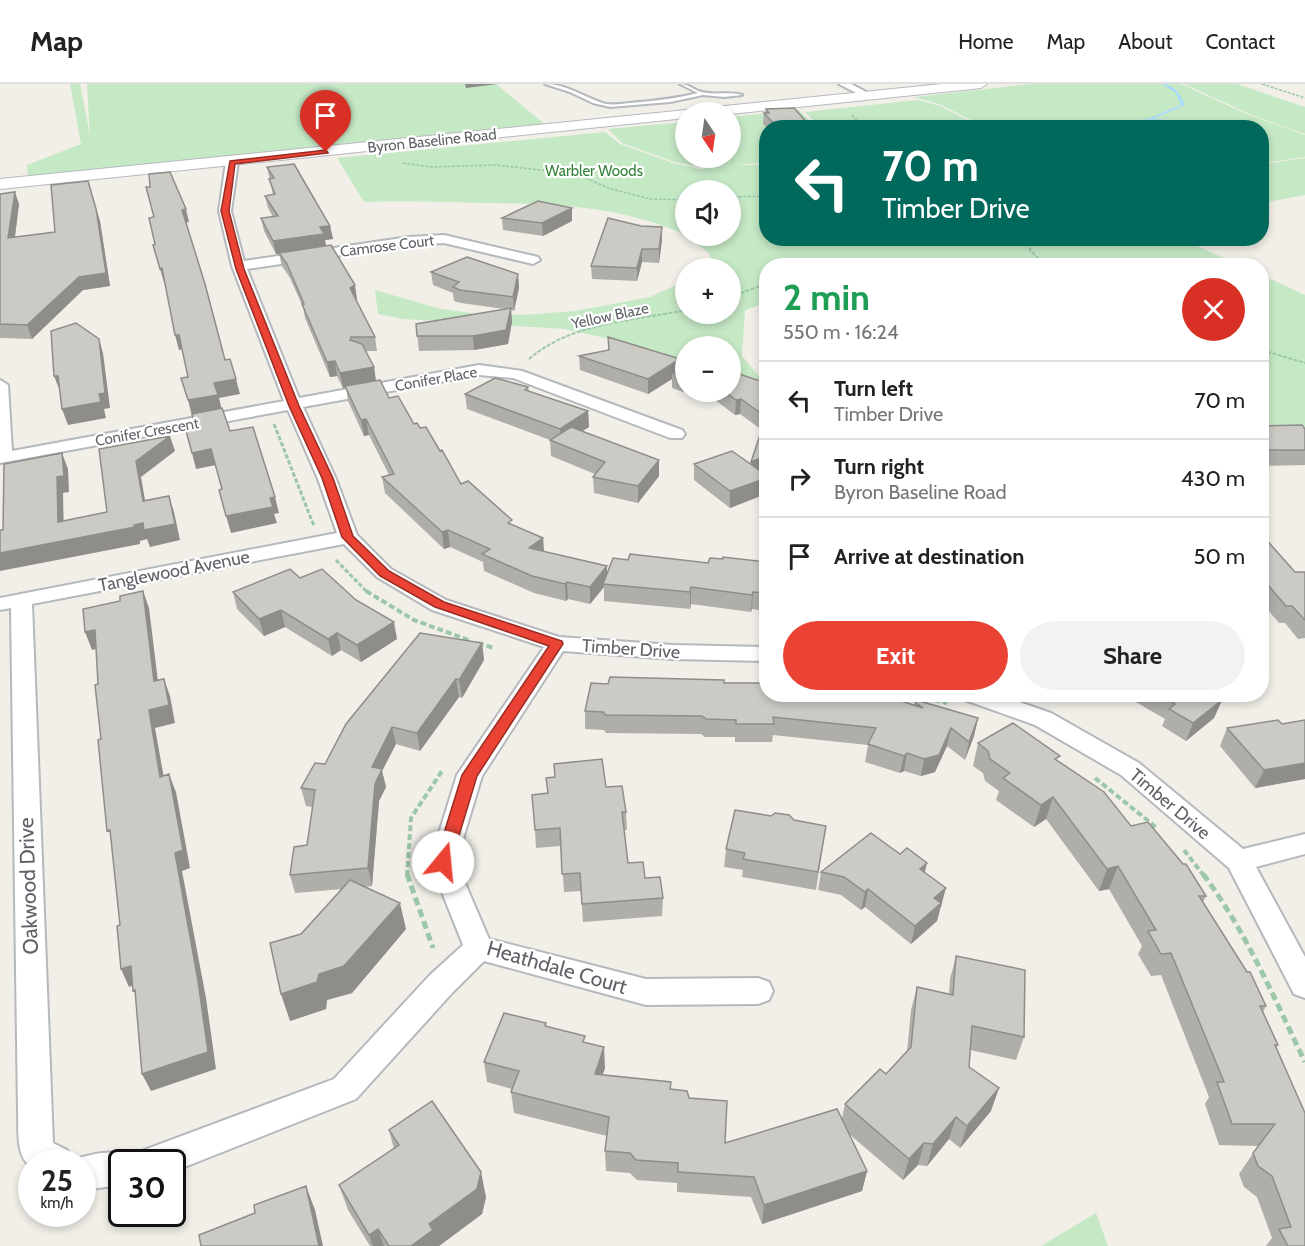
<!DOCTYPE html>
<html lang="en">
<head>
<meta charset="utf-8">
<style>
	body { margin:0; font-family:Cabin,sans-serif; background:#f2f2f2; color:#222; height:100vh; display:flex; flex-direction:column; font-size:22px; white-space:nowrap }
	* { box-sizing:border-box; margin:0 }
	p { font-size:20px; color:#767676 }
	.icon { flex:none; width:33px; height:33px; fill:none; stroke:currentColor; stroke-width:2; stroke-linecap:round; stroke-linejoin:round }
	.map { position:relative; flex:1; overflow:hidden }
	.panel { position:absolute; left:759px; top:174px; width:510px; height:444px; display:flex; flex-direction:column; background:#fff; border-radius:24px; box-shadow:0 3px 9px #0003 }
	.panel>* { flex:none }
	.guide { position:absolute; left:759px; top:36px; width:510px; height:126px; border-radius:24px; box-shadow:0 3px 9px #0003; background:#00695c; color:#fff; overflow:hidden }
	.needle { width:39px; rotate:167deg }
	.controls { position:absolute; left:675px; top:18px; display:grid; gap:12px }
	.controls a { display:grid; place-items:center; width:66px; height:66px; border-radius:50%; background:#fff; box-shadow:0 3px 9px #0003; font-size:30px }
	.speed { position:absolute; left:18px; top:1065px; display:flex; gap:12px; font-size:30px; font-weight:700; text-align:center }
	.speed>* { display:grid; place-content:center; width:78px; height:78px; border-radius:50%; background:#fff; box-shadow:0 3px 9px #0003; line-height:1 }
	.speed small { font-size:15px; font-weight:400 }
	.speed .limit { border:3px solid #111; border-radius:9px; background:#fff; color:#111 }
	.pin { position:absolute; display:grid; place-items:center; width:51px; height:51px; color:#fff; margin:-62px -26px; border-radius:50% 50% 50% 0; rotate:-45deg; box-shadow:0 0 6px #0007 }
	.pin .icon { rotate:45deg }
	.me { position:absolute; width:66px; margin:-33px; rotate:17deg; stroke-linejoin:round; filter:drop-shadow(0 0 4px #0008) }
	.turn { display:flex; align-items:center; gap:21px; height:126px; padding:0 24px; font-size:27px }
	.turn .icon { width:78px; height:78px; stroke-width:2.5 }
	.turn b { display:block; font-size:42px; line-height:51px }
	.round { display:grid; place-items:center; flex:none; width:63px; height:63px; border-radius:32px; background:#f2f2f2 }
	.summary { display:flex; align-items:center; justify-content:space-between; height:102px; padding:0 24px }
	h1 { font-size:36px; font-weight:800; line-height:45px; color:#1e9e55 }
	.cta { display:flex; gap:12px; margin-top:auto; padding:12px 24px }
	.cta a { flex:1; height:69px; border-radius:36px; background:#ea4335; color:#fff; font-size:24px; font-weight:800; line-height:69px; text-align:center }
	.cta a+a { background:#f2f2f2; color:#222 }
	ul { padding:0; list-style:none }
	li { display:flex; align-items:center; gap:18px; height:78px; padding:0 24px; border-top:2px solid #e0e0e0 }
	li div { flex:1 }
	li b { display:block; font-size:22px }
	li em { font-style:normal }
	header { display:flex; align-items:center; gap:36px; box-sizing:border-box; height:84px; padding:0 30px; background:#fff; border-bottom:2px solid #e0e0e0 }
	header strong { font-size:28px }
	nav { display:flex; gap:33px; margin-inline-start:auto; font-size:21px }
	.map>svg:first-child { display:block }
	.green { fill:#c5e8c5 }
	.water { fill:#aadaff }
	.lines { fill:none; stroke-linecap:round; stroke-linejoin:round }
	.stream { fill:#aadaff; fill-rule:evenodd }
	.service-casing { stroke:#b5b8bc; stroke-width:4 }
	.minor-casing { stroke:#b5b8bc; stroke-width:4 }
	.secondary-casing { stroke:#b6babf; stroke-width:2 }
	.path-far4 { stroke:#9cc7a9; stroke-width:1.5; stroke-dasharray:3 1.5; stroke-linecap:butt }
	.path-far3 { stroke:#9cc7a9; stroke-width:2; stroke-dasharray:4 1.5; stroke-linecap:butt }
	.path-far2 { stroke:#9cc7a9; stroke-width:3; stroke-dasharray:4.5 2; stroke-linecap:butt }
	.path-far1 { stroke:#9cc7a9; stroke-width:4; stroke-dasharray:6 3; stroke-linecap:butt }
	.path { stroke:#9cc7a9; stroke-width:5; stroke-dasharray:8 4.5; stroke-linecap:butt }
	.service { fill:#fff; fill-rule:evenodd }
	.minor { fill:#fff; fill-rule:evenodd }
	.secondary { fill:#fff; fill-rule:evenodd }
	.wall { fill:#afaea9 }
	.shaded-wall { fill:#8f8d8a }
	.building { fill:#cccac5; stroke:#8f8d8a; stroke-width:1.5 }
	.route { fill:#ea4335; stroke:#982c22; stroke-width:1.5 }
	.labels { text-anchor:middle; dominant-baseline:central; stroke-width:4.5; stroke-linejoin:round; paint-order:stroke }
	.far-street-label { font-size:15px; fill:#5f6368; stroke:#fff }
	.far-park-label { font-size:15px; fill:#348238; stroke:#fff }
	.street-label { font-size:18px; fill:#5f6368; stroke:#fff }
	.near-street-label { font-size:21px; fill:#5f6368; stroke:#fff }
</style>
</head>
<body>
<header>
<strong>Map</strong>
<nav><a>Home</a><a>Map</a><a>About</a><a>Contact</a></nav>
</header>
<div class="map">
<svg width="1305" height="1162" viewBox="0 0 1305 1162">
	<rect width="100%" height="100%" fill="#f1efe8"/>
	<path class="green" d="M70,0h10l10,52 -3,-52h409l51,42 -519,52 -1,-13 54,-21z
		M1031,0h150l68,31 56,20v22l-43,6v-35l-277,-1 -44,-22 -26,-8z
		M1184,0h53l68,23v27l-51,-18z
		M918,16l22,6 41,21h-161l-15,-15z
		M799,26l17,17 -50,1v35l-66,4 -26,-5 -52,-19 -14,-14 77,-7 1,36h44l1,-41z
		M605,48l15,12 53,19 27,6 32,-4h34v73l415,1 59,26 -474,1v37l-21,7 -3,46 24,29 -35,-10 -1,-29h-44l-1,15 -62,-19 -58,-13 -162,-10 -25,-5 -3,-24 66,19 38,5 44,1 52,-4 75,-14 35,-16 1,33h44v-46h-22l4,-2 -3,-13 -23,-17h44v-46h-44v45c-66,-29 -127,-31 -198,-32 -41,-1 -82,-2 -124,-1l-27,-44z
		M1305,74v37l-43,8v-39z
		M1262,191l43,20v135l-19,-5 -24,2z
		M1096,1129l12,33h-67z"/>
	<path class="water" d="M1151,35l18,1 15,7h-62l14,-4 2,-3z"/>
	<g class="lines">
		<path class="stream" d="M1162,0c13,1 18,10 23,21l-35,15v-2l31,-13 -5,-12z"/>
		<defs>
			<path id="service" d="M545,0c22,0 40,14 61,20 8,1 16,0 23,-1 24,-2 46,-4 69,-10l-18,-9c7,0 12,4 18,7 15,5 31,0 44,4l-18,2 -21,-2 -33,7 -60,5 -17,-4 -23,-11z"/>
			<path id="minor" d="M839,0h12l23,12 -8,2z
				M730,46l6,2v4l-6,1z
				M232,75l6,3 -7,49 13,50 165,-24 35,-2 94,22 2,3 -7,4 -89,-21 -35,2 -162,24 52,129 180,-33 43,6 160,59 3,4 -3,4h-12l-157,-60 -34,-3 -176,32 33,72 21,56 34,34 55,31 113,37 114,8 93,2v14l-93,-2 -110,-8 -81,125 -26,86 33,77 157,40 112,-1 11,4 4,9 -4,9 -11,4 -112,1 -162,-44 -32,32 -96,106 -184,73v-10h-33l5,-12 190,-71 96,-104 33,-30 -33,-83 27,-87 87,-128 -112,-37 -55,-33 -33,-33 -312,60 21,539 14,7 4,11c19,-8 44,-12 63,-5l3,6h-15v23l-40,5v-28h-50v5c-17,-9 -13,-38 -14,-55l-7,-504 -11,2v-12l337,-65 -19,-54 -30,-69 -288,53v-83l8,5 4,66 272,-50 -52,-135 -13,-55 7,-49z
				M959,610h37l55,19 88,50 104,86 62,-15v20l-49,13 49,90v41l-11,-4 -65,-126 -108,-93 -86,-50 -73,-26z"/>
			<path id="secondary" d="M942,0h45l-6,4 -251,26 -32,-2 7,-4z
				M686,26l6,2h-6v6l-686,71v-10z"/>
		</defs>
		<use href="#service" class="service-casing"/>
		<use href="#minor" class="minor-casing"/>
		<use href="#secondary" class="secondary-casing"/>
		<path class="path-far4" d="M1262,0l43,14
			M852,31l12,13
			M403,79l28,4 64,-2 81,9 35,15 40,10 35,1
			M730,113l36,-1"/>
		<path class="path-far3" d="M1024,154l7,13 15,15
			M730,213l36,-13
			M1262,266l43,13
			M529,275c43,-37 104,-38 157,-49"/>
		<path class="path-far2" d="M274,340l40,102
			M336,476l32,33"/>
		<path class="path-far1" d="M366,507l48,29 57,21
			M478,559l16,5
			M908,610l39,9
			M1095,694l62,50
			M1184,766l20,26
			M407,792l4,-58 31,-47"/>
		<path class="path" d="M407,790l26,74
			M1203,790c43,57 71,124 102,188"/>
		<use href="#service" class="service"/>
		<use href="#minor" class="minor"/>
		<use href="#secondary" class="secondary"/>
	</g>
	<path class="wall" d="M766,25l46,19h-45l-4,-4 1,-11h1z
		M267,83l63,59 3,13 -8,1 1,6 31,53 -1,1 19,37 2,14h-11l8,16 2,14 13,17 25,26 6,4 41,56 51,41 31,13 1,13 63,24 21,-15 80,3 58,-1v49l-14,-2 -1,3 -60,-8 -1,5 -86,-8v-14l-14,17 -22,-5 -2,2 -32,-8 -50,-22 -1,-9 -33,-15 -6,2 -59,-56 -3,-16 7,-2 -20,-40 -5,1 -16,-35 -2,-14 -3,1 -6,-12 -7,1 -25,-59 -2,-11 -13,-29 -8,-12 -3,-12h-3l-12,-23 -3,-13 12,-1 -5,-9 -3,-12 8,-1z
		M88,97l12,40 10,65 -27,4 -51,49 -32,-1v-144l19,10 -4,33 40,-5z
		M502,134l70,3 -29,15 -40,-6z
		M662,156l-3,23 -17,-1 -5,19 -45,-2 -1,-13z
		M431,188l87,2 1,14 -5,23 -3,-1 1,12 -4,22 -34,6 -55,1 -3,-27 88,-15 -43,-6 -7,-2 -1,-8 -20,-8z
		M766,244v18l-2,-2 1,-15z
		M608,253l71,22 7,-4v37h44l36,-9v89l-3,1 2,18 -2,1v3l-33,13 -36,-28v-16l57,1 11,-35 -22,-16 -5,1 -24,-18 -5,3 -34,-12v-9l-24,15 -68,-24 -1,-14 29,-6z
		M528,303l1,4 59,20 1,16 -7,4 77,29v16l-21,27 -44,-10 -1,-16 2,-3 -44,-18 -1,-16 -83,-31 -2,-15z
		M1262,342l43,24v15l-43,1z
		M1262,451l33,37h10v66l-7,1 -13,-16h-6l-17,-20z
		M300,494l97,61 -36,23 -20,-12 -9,6 -47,-29 -21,9 -27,-27 -4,-17z
		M482,559l2,17 -22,38 -3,-1 -39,54 -24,-7 -14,27 4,16 -7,14 -7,85 -8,1 42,42 -54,64 -25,7 -1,9 -36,12 11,-87 42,-45 -48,4 -5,-18 17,-30 6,-38 -7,-1 -5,-18 24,-24z
		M724,599l190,22 1,-3 63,16 -4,18 -9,24 -18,-14 -12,26 -14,4 -17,-5 -4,2 -35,-11 3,-17 -95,-10 -1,7h-37v-5h-30l-4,-3 -95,-1 -2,-3 -19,-1v-18l23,-27z
		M1122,610h91l9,6 -8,18 -28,23 -24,-15 3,-7z
		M1305,636v59l-50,9 -35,-42 7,-18 55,-4z
		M978,659l80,18 73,65 75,70 -3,6 63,104 -3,6 15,33 -2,3 29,198h-39l6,-8 -15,-41 -13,-10 -5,-13 19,-28 -39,-1 -14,-41 4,-7 -48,-122 -10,1 -13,-22 4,-8 -33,-57 -10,2 -53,-72 -12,8 -38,-27 3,-9 -14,-10 -2,-8 -10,-7z
		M606,703l20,25 1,18h-3l4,33 17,15 18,20 -1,18 -79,6 -2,-31 -17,1 -3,-46 -25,2 -1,-18z
		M794,736l32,6 -10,64 -74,-13 1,-7 -19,-3 2,-18z
		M821,788h104l17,34 -2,1 -3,14 -26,23 -46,-37 -4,3 -20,-15 -23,-5z
		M956,872l68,81 -8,23 -46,-10 -1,17 22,44 -31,37 -11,-9 -22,27 -9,-1 -15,15 -54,-46 18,37 -5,20 -100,33 -11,-27 -74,-5v-9l-40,-3 -7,-7 -24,-2 -1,-20 2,-15 -93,-23 -3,-21 1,-3 -25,-7 -3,-20 62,-35 39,16 20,25 -3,7 68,14 19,9 36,45 117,-25 3,-14 41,-30 21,-22 4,-42 6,-23 32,7 1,-15z
		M389,1046l97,67 -4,17 -43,32h-69l-22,-36 -9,-25 55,-36z"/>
	<path class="shaded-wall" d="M465,0h33l-32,4z
		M15,108l4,12 -6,47 -5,-13z
		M572,124v13l-29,15 -1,-13z
		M96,125l4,12 10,65 -27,4 -51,49 -5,-14z
		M186,125l3,13 -4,1 -3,-13z
		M330,142l3,13 -8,1 1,7 -50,7 -3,-13 47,-14z
		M662,143v13l-3,23v-14z
		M642,165v13l-5,19v-13z
		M162,184l4,14h-2l-4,-13z
		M518,190l1,14 -5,23 -1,-14z
		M355,201l2,14 -4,3 -3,-14z
		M511,224l1,14 -4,22 -34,6 -1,-14z
		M175,251h4l4,14 -4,1z
		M99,255l4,14 7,55 -6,1 2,9 -38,7 -6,-16 37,-15z
		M680,275l-1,15 -7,-1v6l-24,15v-15z
		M335,277l2,15 -7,1 -3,-15z
		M374,283l2,15 -33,6 -3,-15z
		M54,292h4l2,15z
		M236,295l4,15 -21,4 3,12 -30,6 -4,-16 26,-17z
		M707,308h5l-1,5 -5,3z
		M741,315l-1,15 -5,1 1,-15z
		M588,327l1,16 -28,18 -1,-16z
		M366,335l3,16 -5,1 -3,-16z
		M170,352l5,15 -34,26 7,40 -5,-16 -7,-40z
		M211,365l5,16 -20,4 -4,-16z
		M62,369l6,16 1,23 -6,1 1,45 -6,-16 -1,-45z
		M766,372v16l-16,6 1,-16z
		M659,376v16l-21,27v-17z
		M766,391l-1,16 -2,1v3l-33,13v-17z
		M169,412l5,16 6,28 -30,7 -3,-8 -7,2v3l-140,27v-18l134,-28z
		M275,413l4,16 -5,1 3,9 -46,10 -5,-17 44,-18z
		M448,446l2,17 -6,2 -2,-17z
		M543,454l1,17 -15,-7z
		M607,482v17l-4,1 1,3 -14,17v-17z
		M567,498l1,17 -2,2 -1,-17z
		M691,503v17l-1,5v-17z
		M143,507l6,17 11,90 -6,-17z
		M753,508l-1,17 -1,3 1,-17z
		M281,526l4,17 -21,9 -5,-17z
		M394,538l3,17 -36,23 -4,-17z
		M95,546l7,17 -10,3 -7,-18z
		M337,549l4,17 -9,6 -4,-17z
		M482,559l2,17 -22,38 -3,-18z
		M164,595l6,17 5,27 -20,5 12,67 -7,-18 -11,-67z
		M456,595l3,18 -39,54 -3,-18z
		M1222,616l-8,18 -28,23 7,-18z
		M978,634l-4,18 -9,24 4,-18z
		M392,643l4,17 -14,27 4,16 -7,14 -7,85 -4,-18 4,-101z
		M951,644l-4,18 -12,26 -14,4 3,-17z
		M907,669l-3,18 -4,2 4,-17z
		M1305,679v16l-50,9 9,-18z
		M169,690l7,18 14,76 -8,3 24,127 10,71 -65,22 -9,-17 33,-221z
		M1053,713l-7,22 -12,8 7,-22z
		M927,779l-4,18 -3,-12z
		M1118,782l-9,23 -10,2 8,-22z
		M946,804l-9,33 -26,23 4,-18 19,-28z
		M868,805l-3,18 -4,3 4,-18z
		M400,819l6,26 -54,64 -25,7 -1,9 -36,12 -9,-27z
		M131,882l8,17 -10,4 -8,-18z
		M604,963l1,21 -9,27 -1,-21z
		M999,1004l-8,23 -31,37 7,-22z
		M956,1033l-7,22 -22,27 6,-22z
		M924,1059l-6,22 -15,15 6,-21z
		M867,1087l-5,20 -100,33 2,-19z
		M481,1088l5,25 -4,17 -43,32h-28l18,-22z
		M306,1102l9,24 8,36h-4z
		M378,1145l6,17h-11l-4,-11z"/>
	<path class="building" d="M794,24l18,20h-34l-14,-15h5l-3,-4z
		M294,80l36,62 -10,1 4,7 -51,7 -12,-23 17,-2 -13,-20 10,-2 -6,-15 5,-1 -7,-11z
		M170,88l16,37 -4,1 23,74 20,76 5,-1 6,20 -22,4 4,12 -30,5 -7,-22 7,-1 -9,-42h-4l-13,-67 -2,1 -7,-24 2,-1 -6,-26 5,-1 -8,-30h4l-1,-13z
		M88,97l8,28 10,64 -27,4 -52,48 -27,-1v-130l15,-2 -7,46 47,-6 -4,-47z
		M538,117l34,7 -30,15 -40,-5z
		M608,134l33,8 21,1 -3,22h-17l-5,19 -46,-2z
		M331,161l24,40 -5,3 25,49h-24l-1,3 12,4 12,23 -34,6 -5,-12 -8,1 -25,-58h2l-17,-40 -8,-11z
		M467,173l51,17 -5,23 -53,-7 -7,-3 6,-5 -28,-10z
		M511,224l-5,22 -33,6h-56l-1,-12z
		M76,239l23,16 6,54 -6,1 2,8 -39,7 -4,-33h-4l-3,-45z
		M608,253l72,22 -32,20 -69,-23 30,-6z
		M682,270l4,1v8l-7,-5z
		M686,281v13l-14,-5z
		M730,287l36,12v73l-15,6 15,-45 -25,-18 -5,1 -11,-8h5z
		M495,294l33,9 -3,3 63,21 -28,18 -95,-35z
		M380,296l9,18 9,-2 16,28 3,-1 3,5 6,-1 14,24 2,-1 19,34 7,-3 44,39 -4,3 35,15 -14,10 78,18 -17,21 -23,-5 -2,2 -33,-8 -50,-22 8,-5 -42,-19 -6,2 -60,-55 12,-3 -28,-55 -5,1 -16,-34z
		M222,324l8,23 23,-4 22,70 -5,1 3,9 -47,9 -7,-26 3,-1 -11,-40 -19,4 -7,-26 10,-2 -3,-11z
		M1302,341l3,4v21h-43v-24z
		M571,343l88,33 -21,26 -45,-9 12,-15 -55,-22z
		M170,352l-34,25 7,40 26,-5 6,28 -31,6 -1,-7 -9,2 1,2 -135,26v-23h3l1,-66 58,-11 2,23 -7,1 1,45 49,-10 -8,-63z
		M732,367l34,24 -5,2 3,2 -34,12 -36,-27z
		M1262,451l33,37h10v48l-13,-14h-6l-24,-28z
		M630,470l78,9 2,-5 13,1v-2l43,5v31l-13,-1 -1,3 -61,-8 -1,5 -87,-8 10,-26 15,2z
		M290,485l10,9 22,-9 34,31 38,22 -37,23 -20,-12 -9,6 -47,-29 -22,9 -26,-27z
		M143,507l11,90 10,-2 5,26 -20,5 11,67 9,-3 14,76 -8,3 23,128 10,71 -66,22 -7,-84 -2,1 -2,-25 -10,3 -4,-43 3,-1 -10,-95 -3,1 -9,-91 3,-1 -6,-54 3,-1 -3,-54 -10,2 -2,-23 37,-8v-5z
		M420,549l62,10 -23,37 -3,-1 -39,54 -25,-6 -20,40 10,2 -7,15 -7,84 -78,7 4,-28 13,-2 8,-55 -14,-2 14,-25 10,1 21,-40z
		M610,593l114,3v3h42v11h114l43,14 -8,-6 1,-2 62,18 -9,24 -18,-14 -12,27 -15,4 -17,-6 -3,3 -36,-12 8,-16 -103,-11 1,7h-38v-4l-30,-1 -4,-3 -96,-1 -3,-3 -18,-1 6,-28 17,1z
		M1159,610h54l9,6 -29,23 -24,-14 6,-5z
		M1278,636l4,4 23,-4v43l-41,7 -37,-42z
		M1013,639l47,33 -5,3 49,33 27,34 17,-4 35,42h3l20,32h-7l48,76h3l16,34h-6l18,39h-3l30,68v133h-17l-9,-17 12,-2 -19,-51 -14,-10 -5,-13 22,-29h-43l-15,-42h7l-53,-129 -10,1 -13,-23 8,-1 -38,-64 -11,3 -54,-72 -12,8 -38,-27 7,-5 -20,-14 -2,-8 -10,-8z
		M602,675l4,28 16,-1 4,26h-4l6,51 15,-1 2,16 15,-1 3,21 -81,6 -2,-31 -18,1 -2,-46 -25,2 -3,-35 16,-2 -2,-15 9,-1 -1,-13z
		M735,726l36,6 4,-3 14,2 5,5 32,6 -8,46 -75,-13 2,-6 -19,-4z
		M871,749l29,21 7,-6 20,15 -7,6 26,19 -12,10 7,5 -26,23 -47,-37 -3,3 -21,-15 -23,-5z
		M350,796l50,23 -56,63 -25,8 -2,8 -36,12 -11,-51 31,-9z
		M956,872l69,14 -1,67 -52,-11 -3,41 30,21 -32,38 -11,-9 -23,27 -9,-1 -15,16 -64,-55 35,-35 6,5 25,-27 6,-60 36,8z
		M504,929l42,10 -1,3 40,10 -2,6 21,5 -9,27 76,8 -1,7 17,2 2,7 38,3 -2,42 112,-34 30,62 -103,34 -10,-28 -76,-5v-9l-42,-3 -6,-7 -25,-2 4,-34 -98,-25 8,-21 -35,-9z
		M432,1017l49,71 -4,17 -48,35 4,6 -22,16h-22l-11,-17 -9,6 -30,-50 60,-40 -10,-15z
		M306,1102l13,60h-118l-2,-11 56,-22 -1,-8z"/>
	<path class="route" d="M326,66l2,3 -93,11 -6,47 15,58 55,137 34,72 20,58 36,35 55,31 118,39 1,3 -86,132 -26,86 -2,5 -6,2 -6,-2 -2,-5 27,-87 87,-129 -114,-39 -55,-31 -38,-39 -20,-59 -33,-72 -53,-137 -15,-58 9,-50z"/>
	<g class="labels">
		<g class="far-street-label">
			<text transform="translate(432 57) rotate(-6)">Byron Baseline Road</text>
			<text transform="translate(387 162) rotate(-7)">Camrose Court</text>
			<text transform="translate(610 232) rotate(-12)">Yellow Blaze</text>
			<text transform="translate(436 295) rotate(-10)">Conifer Place</text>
			<text transform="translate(147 348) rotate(-10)">Conifer Crescent</text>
		</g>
		<g class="far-park-label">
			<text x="594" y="87">Warbler Woods</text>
		</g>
		<g class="street-label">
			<text transform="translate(174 487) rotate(-11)">Tanglewood Avenue</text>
			<text transform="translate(631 565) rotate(4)">Timber Drive</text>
			<text transform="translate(1170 720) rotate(40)">Timber Drive</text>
		</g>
		<g class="near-street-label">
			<text transform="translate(28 802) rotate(-92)">Oakwood Drive</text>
			<text transform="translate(557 883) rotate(16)">Heathdale Court</text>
		</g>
	</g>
</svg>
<div class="controls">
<a><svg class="needle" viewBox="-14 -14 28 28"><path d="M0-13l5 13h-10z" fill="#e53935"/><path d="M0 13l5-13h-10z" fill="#767676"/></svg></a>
<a><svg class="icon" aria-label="sound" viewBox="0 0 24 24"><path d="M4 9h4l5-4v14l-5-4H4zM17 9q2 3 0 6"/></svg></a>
<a>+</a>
<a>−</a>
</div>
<div class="speed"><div>25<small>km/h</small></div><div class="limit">30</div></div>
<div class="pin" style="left:326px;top:68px;background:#d93025"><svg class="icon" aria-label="arrive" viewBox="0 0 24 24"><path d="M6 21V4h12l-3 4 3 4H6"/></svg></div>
<svg class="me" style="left:443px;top:778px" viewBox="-20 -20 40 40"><circle r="19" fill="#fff"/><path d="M0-13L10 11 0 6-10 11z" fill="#ea4335"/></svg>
<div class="guide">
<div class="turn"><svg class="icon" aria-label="left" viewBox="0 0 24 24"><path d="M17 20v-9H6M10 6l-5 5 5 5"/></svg><div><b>70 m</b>Timber Drive</div></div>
</div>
<section class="panel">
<div class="summary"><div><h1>2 min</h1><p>550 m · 16:24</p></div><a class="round" style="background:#d93025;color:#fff"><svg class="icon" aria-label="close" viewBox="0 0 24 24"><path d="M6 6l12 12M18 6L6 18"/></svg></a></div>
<ul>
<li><svg class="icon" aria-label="left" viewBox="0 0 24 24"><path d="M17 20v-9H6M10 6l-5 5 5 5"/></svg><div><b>Turn left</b><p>Timber Drive</p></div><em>70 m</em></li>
<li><svg class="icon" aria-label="right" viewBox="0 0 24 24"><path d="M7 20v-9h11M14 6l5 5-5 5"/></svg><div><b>Turn right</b><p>Byron Baseline Road</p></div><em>430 m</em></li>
<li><svg class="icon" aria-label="arrive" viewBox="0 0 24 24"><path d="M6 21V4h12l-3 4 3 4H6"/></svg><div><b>Arrive at destination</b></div><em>50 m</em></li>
</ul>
<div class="cta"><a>Exit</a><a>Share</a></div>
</section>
</div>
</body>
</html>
